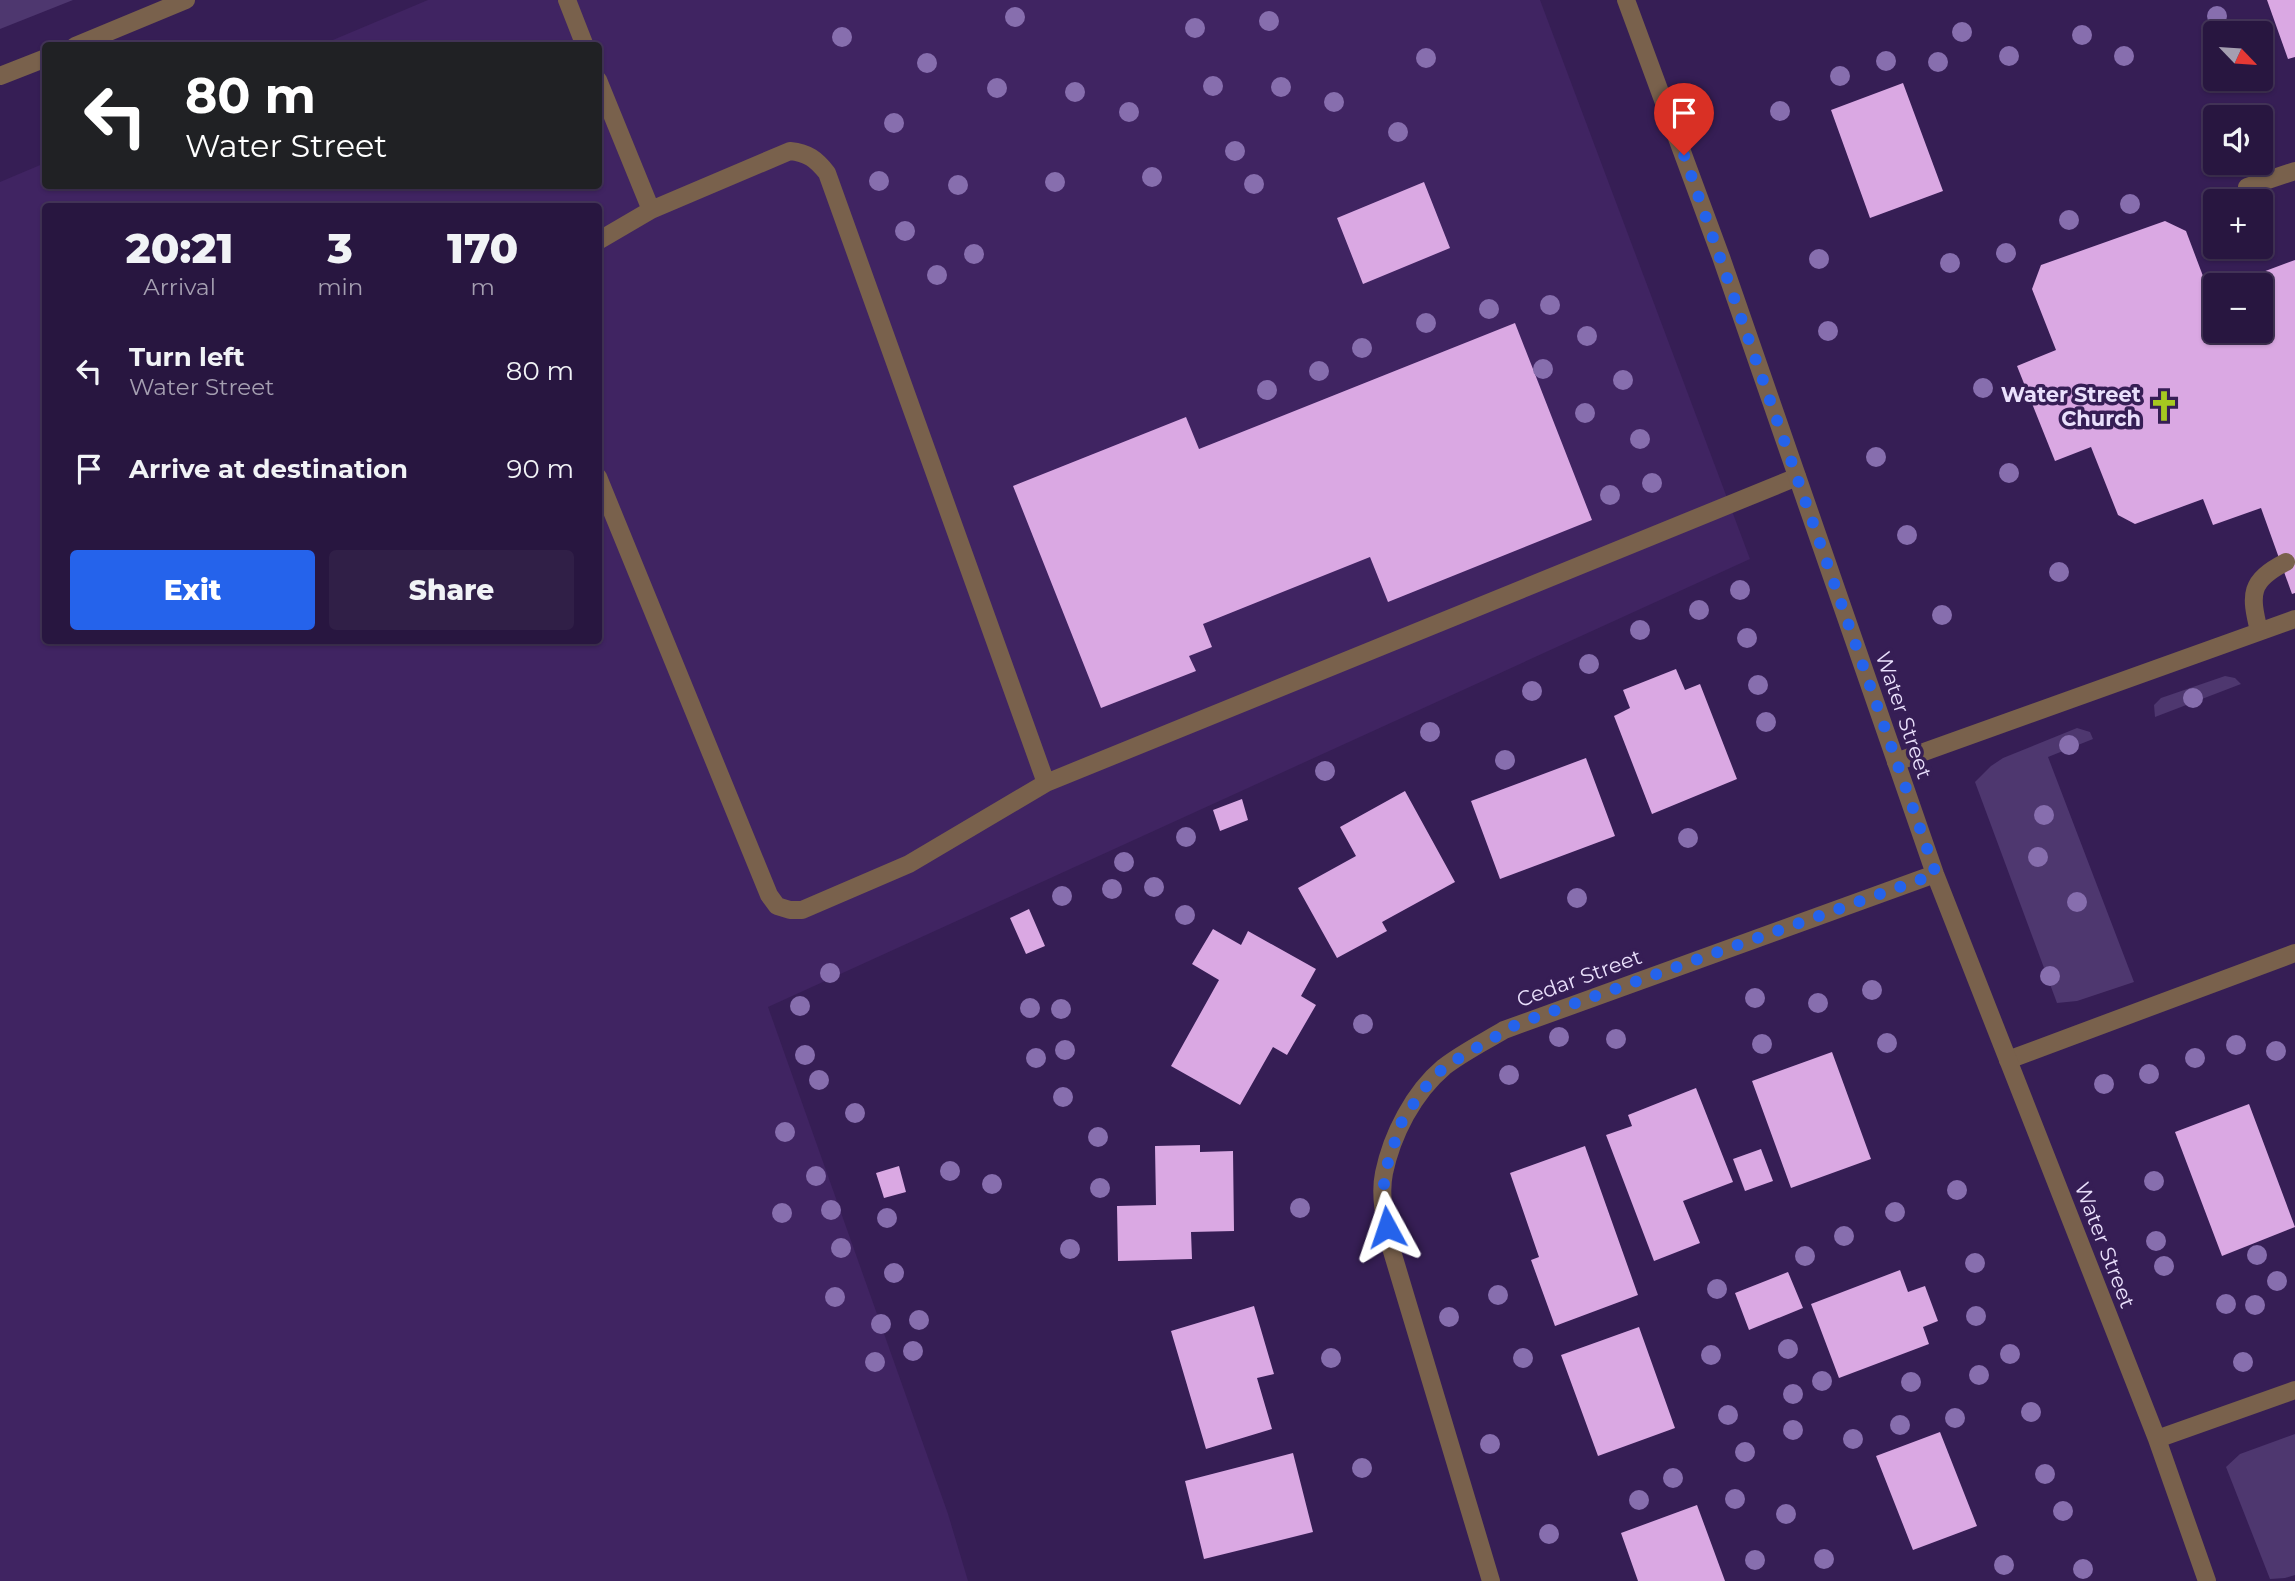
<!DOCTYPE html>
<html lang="en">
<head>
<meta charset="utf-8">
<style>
	body { margin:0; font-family:Montserrat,sans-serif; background:#301f47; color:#f1f3f6; height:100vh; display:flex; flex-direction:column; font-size:26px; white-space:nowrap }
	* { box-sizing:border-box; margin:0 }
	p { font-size:23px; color:#a59fb1 }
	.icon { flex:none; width:38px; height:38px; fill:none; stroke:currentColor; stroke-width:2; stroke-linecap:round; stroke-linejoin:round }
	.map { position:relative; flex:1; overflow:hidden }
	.drawer { position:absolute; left:42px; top:203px; width:560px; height:441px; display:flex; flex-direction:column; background:#281640; border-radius:7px; box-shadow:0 2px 5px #0004,0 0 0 2px #443559 }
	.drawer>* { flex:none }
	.top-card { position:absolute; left:42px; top:42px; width:560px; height:147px; border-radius:7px; box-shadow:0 2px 5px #0004,0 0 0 2px #443559; background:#202124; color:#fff; overflow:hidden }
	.needle { width:46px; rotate:115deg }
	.buttons { position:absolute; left:2203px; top:21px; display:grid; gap:14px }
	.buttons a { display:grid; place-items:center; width:70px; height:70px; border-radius:7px; background:#281640; box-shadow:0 2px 5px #0004,0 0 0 2px #443559; font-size:35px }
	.pin { position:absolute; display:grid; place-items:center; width:60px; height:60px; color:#fff; margin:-72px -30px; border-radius:50% 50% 50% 0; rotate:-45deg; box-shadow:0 0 7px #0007 }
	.pin .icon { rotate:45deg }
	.me { position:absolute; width:77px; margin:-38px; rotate:355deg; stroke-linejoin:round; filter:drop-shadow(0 0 5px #0008) }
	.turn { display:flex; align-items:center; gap:24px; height:147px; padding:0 28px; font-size:32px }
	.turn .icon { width:91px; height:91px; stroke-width:2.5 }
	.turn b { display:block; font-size:49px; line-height:60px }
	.eta { display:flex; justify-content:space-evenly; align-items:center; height:119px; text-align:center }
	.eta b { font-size:42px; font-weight:800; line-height:49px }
	.action { display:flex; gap:14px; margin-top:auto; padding:14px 28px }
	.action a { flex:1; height:80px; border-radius:7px; background:#2563eb; color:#fff; font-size:28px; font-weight:800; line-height:80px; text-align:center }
	.action a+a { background:#301f47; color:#f1f3f6 }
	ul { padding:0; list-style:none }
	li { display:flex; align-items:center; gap:21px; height:98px; padding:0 28px }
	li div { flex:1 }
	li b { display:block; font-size:26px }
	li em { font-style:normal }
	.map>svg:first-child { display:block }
	.built { fill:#402462; fill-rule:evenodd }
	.green { fill:#4e376f }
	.building { fill:#daa8e3 }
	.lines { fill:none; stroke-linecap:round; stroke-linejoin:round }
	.lane { stroke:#79614c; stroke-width:18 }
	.street { stroke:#79614c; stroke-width:18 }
	.tree { fill:#876eae }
	.route { stroke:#2563eb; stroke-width:12; stroke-dasharray:0 21.6 }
	.labels { text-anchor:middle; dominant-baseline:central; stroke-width:7; stroke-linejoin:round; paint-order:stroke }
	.poi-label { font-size:21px; font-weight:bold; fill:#eae0fc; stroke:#361e55; text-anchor:end }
	.street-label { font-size:21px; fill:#eae0fc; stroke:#361e55 }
</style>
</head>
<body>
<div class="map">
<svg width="2295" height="1581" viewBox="0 0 2295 1581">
	<rect width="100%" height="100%" fill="#361e55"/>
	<path class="built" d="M428,0h1112l210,559 -982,448 180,507 20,67h-968v-1399l45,-19 1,23h552v-140l-277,-1zM46,206h552v434h-552z"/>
	<path class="green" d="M0,0h73l-73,29z
		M2225,676l10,2 6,6 -86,33 -1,-12 7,-7z
		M2077,728l13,4 3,7 -45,18 86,225 -57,19 -20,2 -82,-221 16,-16 12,-8z
		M2295,1434v141l-10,3 -15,1 -44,-112 14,-13z"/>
	<path class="building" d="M2267,0h28v57l-7,2z
		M1903,83l40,108 -73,27 -39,-108z
		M1424,182l26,66 -87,36 -26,-66z
		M2165,221l21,10 23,61 7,-2v41h45v-46h-33l67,-25v333l-3,1 -31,-86 -48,17 -10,-26 -68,25 -17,-9 -27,-68 -36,14 -38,-95 39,-16 -24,-61 9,-24z
		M1515,323l77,197 -204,82 -18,-45 -167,67 9,23 -23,9 7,15 -95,37 -88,-222 173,-69 13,32z
		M1676,669l9,21 15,-6 37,95 -85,35 -38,-98 16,-8 -7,-18z
		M1586,758l29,78 -115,43 -29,-78z
		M1405,791l50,91 -73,40 5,9 -50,27 -39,-70 58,-32 -16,-29z
		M1242,799l6,21 -28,11 -7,-21z
		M1029,909l16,37 -19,8 -16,-36z
		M1213,929l28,16 7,-14 68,38 -15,27 15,9 -29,50 -14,-8 -33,58 -69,-39 48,-86 -27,-16z
		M1832,1052l39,107 -80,29 -39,-107z
		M1696,1088l37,94 -50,19 17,42 -46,18 -48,-126 26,-9 -4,-11z
		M2249,1104l46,123 -73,29 -47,-124z
		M1200,1145v7l33,-1 1,80 -43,1 1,27 -74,2 -1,-55 39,-1 -1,-59z
		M1585,1146l53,149 -83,31 -24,-66 8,-3 -29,-84z
		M1761,1149l12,32 -28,10 -12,-32z
		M899,1166l7,26 -22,6 -8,-25z
		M1900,1270l8,22 17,-6 13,35 -15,6 6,17 -90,34 -28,-74z
		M1788,1272l15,36 -54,22 -14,-37z
		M1254,1306l20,68 -17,4 15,51 -66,20 -35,-118z
		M1639,1327l36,101 -77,28 -37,-101z
		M1940,1432l37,94 -64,24 -37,-94z
		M1293,1453l20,79 -109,27 -19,-78z
		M1697,1505l28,76h-87l-17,-48z"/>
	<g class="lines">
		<path class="lane" d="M567,0l18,46
			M598,80l53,130 -53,31
			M2247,187l48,-16
			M651,210l139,-59c18,2 26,8 37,22l219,610
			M598,477l171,418 8,11 13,4h12l107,-46 137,-81 751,-306
			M2259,631c-9,-37 -10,-50 27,-69
			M1896,762l399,-143
			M2008,1060l287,-107"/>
		<path class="street" d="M1626,0l95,257 214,617 222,565 50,142
			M75,46l111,-46
			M0,76l46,-18
			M2157,1439l138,-49
			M1491,1581l-100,-333c-5,-23 -12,-51 -7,-75 8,-38 29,-80 60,-106 18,-14 40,-25 60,-37l431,-156"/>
	</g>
	<g class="tree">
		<circle cx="2217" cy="16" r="10"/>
		<circle cx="1015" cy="17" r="10"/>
		<circle cx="1269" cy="21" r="10"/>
		<circle cx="1195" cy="28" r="10"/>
		<circle cx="1962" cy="32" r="10"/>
		<circle cx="2082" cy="35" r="10"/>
		<circle cx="842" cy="37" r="10"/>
		<circle cx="2009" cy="56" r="10"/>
		<circle cx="2124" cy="56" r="10"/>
		<circle cx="1426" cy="58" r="10"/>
		<circle cx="1886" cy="61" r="10"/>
		<circle cx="1938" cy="62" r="10"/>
		<circle cx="927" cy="63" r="10"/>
		<circle cx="1840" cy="76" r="10"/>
		<circle cx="1213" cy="86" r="10"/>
		<circle cx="1281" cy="87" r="10"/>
		<circle cx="997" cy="88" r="10"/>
		<circle cx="1075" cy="92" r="10"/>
		<circle cx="1334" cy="102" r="10"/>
		<circle cx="1780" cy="111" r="10"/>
		<circle cx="1129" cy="112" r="10"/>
		<circle cx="894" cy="123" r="10"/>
		<circle cx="1398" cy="132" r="10"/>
		<circle cx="1235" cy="151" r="10"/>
		<circle cx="1152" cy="177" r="10"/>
		<circle cx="879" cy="181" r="10"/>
		<circle cx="1055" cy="182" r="10"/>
		<circle cx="1254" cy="184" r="10"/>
		<circle cx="958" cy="185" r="10"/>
		<circle cx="2130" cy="204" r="10"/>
		<circle cx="2069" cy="220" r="10"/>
		<circle cx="905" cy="231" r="10"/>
		<circle cx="2006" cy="253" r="10"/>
		<circle cx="974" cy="254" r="10"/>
		<circle cx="1819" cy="259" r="10"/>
		<circle cx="1950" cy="263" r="10"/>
		<circle cx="937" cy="275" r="10"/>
		<circle cx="1550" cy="305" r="10"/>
		<circle cx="1489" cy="309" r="10"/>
		<circle cx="1426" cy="323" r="10"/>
		<circle cx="1828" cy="331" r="10"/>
		<circle cx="1587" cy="336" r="10"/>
		<circle cx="1362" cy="348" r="10"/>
		<circle cx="1543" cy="369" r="10"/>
		<circle cx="1319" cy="371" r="10"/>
		<circle cx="1623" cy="380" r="10"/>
		<circle cx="1983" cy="388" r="10"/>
		<circle cx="1267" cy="390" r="10"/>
		<circle cx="1585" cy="413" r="10"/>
		<circle cx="1640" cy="439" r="10"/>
		<circle cx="1876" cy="457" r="10"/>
		<circle cx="2009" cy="473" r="10"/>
		<circle cx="1652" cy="483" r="10"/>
		<circle cx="1610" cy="495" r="10"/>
		<circle cx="1907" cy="535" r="10"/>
		<circle cx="2059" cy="572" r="10"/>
		<circle cx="1740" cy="590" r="10"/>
		<circle cx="1699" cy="610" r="10"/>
		<circle cx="1942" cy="615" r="10"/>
		<circle cx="1640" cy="630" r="10"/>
		<circle cx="1747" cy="638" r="10"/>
		<circle cx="1589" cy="664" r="10"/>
		<circle cx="1758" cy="685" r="10"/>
		<circle cx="1532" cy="691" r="10"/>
		<circle cx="2193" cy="698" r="10"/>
		<circle cx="1766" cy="722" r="10"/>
		<circle cx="1430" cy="732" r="10"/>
		<circle cx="2069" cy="745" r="10"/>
		<circle cx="1505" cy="760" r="10"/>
		<circle cx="1325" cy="771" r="10"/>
		<circle cx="2044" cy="815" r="10"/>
		<circle cx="1186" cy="837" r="10"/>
		<circle cx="1688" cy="838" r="10"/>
		<circle cx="2038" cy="857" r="10"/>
		<circle cx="1124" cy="862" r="10"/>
		<circle cx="1154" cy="887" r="10"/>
		<circle cx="1112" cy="889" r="10"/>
		<circle cx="1062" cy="896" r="10"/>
		<circle cx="1577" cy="898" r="10"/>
		<circle cx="2077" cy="902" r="10"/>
		<circle cx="1185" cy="915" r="10"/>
		<circle cx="830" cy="973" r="10"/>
		<circle cx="2050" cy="976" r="10"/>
		<circle cx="1872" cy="990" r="10"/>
		<circle cx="1755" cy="998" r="10"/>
		<circle cx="1818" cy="1003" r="10"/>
		<circle cx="800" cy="1006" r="10"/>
		<circle cx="1030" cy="1008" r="10"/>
		<circle cx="1061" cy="1009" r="10"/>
		<circle cx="1363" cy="1024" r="10"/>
		<circle cx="1559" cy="1037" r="10"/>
		<circle cx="1616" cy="1039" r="10"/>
		<circle cx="1887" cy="1043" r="10"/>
		<circle cx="1762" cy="1044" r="10"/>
		<circle cx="2236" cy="1045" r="10"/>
		<circle cx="1065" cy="1050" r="10"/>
		<circle cx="2276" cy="1051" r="10"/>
		<circle cx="805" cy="1055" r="10"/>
		<circle cx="1036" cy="1058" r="10"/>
		<circle cx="2195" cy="1058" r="10"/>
		<circle cx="2149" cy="1074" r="10"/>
		<circle cx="1509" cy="1075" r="10"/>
		<circle cx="819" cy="1080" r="10"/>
		<circle cx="2104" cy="1084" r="10"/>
		<circle cx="1063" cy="1097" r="10"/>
		<circle cx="855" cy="1113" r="10"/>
		<circle cx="785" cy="1132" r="10"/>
		<circle cx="1098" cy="1137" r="10"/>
		<circle cx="950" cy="1171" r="10"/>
		<circle cx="816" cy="1176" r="10"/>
		<circle cx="2154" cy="1181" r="10"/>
		<circle cx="992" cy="1184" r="10"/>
		<circle cx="1100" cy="1188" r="10"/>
		<circle cx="1957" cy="1190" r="10"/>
		<circle cx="1300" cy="1208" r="10"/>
		<circle cx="831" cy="1210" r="10"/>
		<circle cx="1895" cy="1212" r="10"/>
		<circle cx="782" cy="1213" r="10"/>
		<circle cx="887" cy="1218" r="10"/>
		<circle cx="1844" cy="1236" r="10"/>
		<circle cx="2156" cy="1241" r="10"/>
		<circle cx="841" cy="1248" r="10"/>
		<circle cx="1070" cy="1249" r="10"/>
		<circle cx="2257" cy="1255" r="10"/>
		<circle cx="1805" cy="1256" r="10"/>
		<circle cx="1975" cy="1263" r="10"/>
		<circle cx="2164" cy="1266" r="10"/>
		<circle cx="894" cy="1273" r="10"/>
		<circle cx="2277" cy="1281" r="10"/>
		<circle cx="1717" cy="1289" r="10"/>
		<circle cx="1498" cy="1295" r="10"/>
		<circle cx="835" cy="1297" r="10"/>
		<circle cx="2226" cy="1304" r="10"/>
		<circle cx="2255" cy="1305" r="10"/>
		<circle cx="1976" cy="1316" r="10"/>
		<circle cx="1449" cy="1317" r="10"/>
		<circle cx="919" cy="1320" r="10"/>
		<circle cx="881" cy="1324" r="10"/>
		<circle cx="1788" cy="1349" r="10"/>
		<circle cx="913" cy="1351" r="10"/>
		<circle cx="2010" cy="1354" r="10"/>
		<circle cx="1711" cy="1355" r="10"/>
		<circle cx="1331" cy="1358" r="10"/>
		<circle cx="1523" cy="1358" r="10"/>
		<circle cx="875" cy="1362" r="10"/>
		<circle cx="2243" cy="1362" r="10"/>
		<circle cx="1979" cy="1375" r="10"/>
		<circle cx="1822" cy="1381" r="10"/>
		<circle cx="1911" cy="1382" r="10"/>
		<circle cx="1793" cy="1394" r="10"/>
		<circle cx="2031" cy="1412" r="10"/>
		<circle cx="1728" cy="1415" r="10"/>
		<circle cx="1955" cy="1418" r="10"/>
		<circle cx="1900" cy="1425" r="10"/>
		<circle cx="1793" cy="1430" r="10"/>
		<circle cx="1853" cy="1439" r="10"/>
		<circle cx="1490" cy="1444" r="10"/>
		<circle cx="1745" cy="1452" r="10"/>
		<circle cx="1362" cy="1468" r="10"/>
		<circle cx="2045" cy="1474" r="10"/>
		<circle cx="1673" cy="1478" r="10"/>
		<circle cx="1735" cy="1499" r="10"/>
		<circle cx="1639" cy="1500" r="10"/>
		<circle cx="2063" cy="1511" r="10"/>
		<circle cx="1786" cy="1514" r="10"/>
		<circle cx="1549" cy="1534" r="10"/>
		<circle cx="1824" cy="1559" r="10"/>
		<circle cx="1755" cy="1560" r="10"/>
		<circle cx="2004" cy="1565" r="10"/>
		<circle cx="2083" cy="1569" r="10"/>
	</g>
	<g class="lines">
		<path class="route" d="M1387,1227l-3,-16v-36l13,-40 4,-12 21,-32 22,-24 73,-43 419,-150 -252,-719"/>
	</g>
	<defs>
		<symbol id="church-bare" viewBox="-9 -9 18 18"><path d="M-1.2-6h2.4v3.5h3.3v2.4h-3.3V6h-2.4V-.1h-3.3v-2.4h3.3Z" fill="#a6c820" stroke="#361e55" stroke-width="2.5" paint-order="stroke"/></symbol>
	</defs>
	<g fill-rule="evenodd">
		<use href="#church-bare" x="2142" y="384" width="44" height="44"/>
	</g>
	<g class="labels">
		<g class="poi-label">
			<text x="2141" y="394">Water Street<tspan x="2141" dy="24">Church</tspan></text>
		</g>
		<g class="street-label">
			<text transform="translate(1904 715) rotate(71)">Water Street</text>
			<text transform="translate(1579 978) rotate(-20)">Cedar Street</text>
			<text transform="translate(2105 1245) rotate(69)">Water Street</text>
		</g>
	</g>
</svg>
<div class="buttons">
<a><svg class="needle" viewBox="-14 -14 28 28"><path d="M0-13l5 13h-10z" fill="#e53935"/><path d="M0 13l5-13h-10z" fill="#a59fb1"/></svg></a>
<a><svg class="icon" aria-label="sound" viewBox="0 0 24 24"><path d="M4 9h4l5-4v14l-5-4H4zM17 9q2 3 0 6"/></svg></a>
<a>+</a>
<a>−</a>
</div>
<div class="pin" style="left:1684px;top:155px;background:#d93025"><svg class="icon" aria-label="arrive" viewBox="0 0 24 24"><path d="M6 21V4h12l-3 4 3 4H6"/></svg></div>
<svg class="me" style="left:1387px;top:1227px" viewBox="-20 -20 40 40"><path d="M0-17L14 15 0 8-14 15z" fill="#2563eb" stroke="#fff" stroke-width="4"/></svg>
<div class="top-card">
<div class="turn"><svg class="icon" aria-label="left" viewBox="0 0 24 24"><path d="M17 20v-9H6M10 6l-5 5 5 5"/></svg><div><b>80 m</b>Water Street</div></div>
</div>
<section class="drawer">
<div class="eta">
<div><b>20:21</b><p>Arrival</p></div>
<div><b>3</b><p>min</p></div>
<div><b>170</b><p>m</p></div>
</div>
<ul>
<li><svg class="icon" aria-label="left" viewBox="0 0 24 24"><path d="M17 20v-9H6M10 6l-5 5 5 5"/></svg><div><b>Turn left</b><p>Water Street</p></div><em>80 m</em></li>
<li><svg class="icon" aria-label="arrive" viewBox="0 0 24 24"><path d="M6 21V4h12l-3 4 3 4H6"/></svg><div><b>Arrive at destination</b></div><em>90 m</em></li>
</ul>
<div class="action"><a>Exit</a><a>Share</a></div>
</section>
</div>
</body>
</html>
